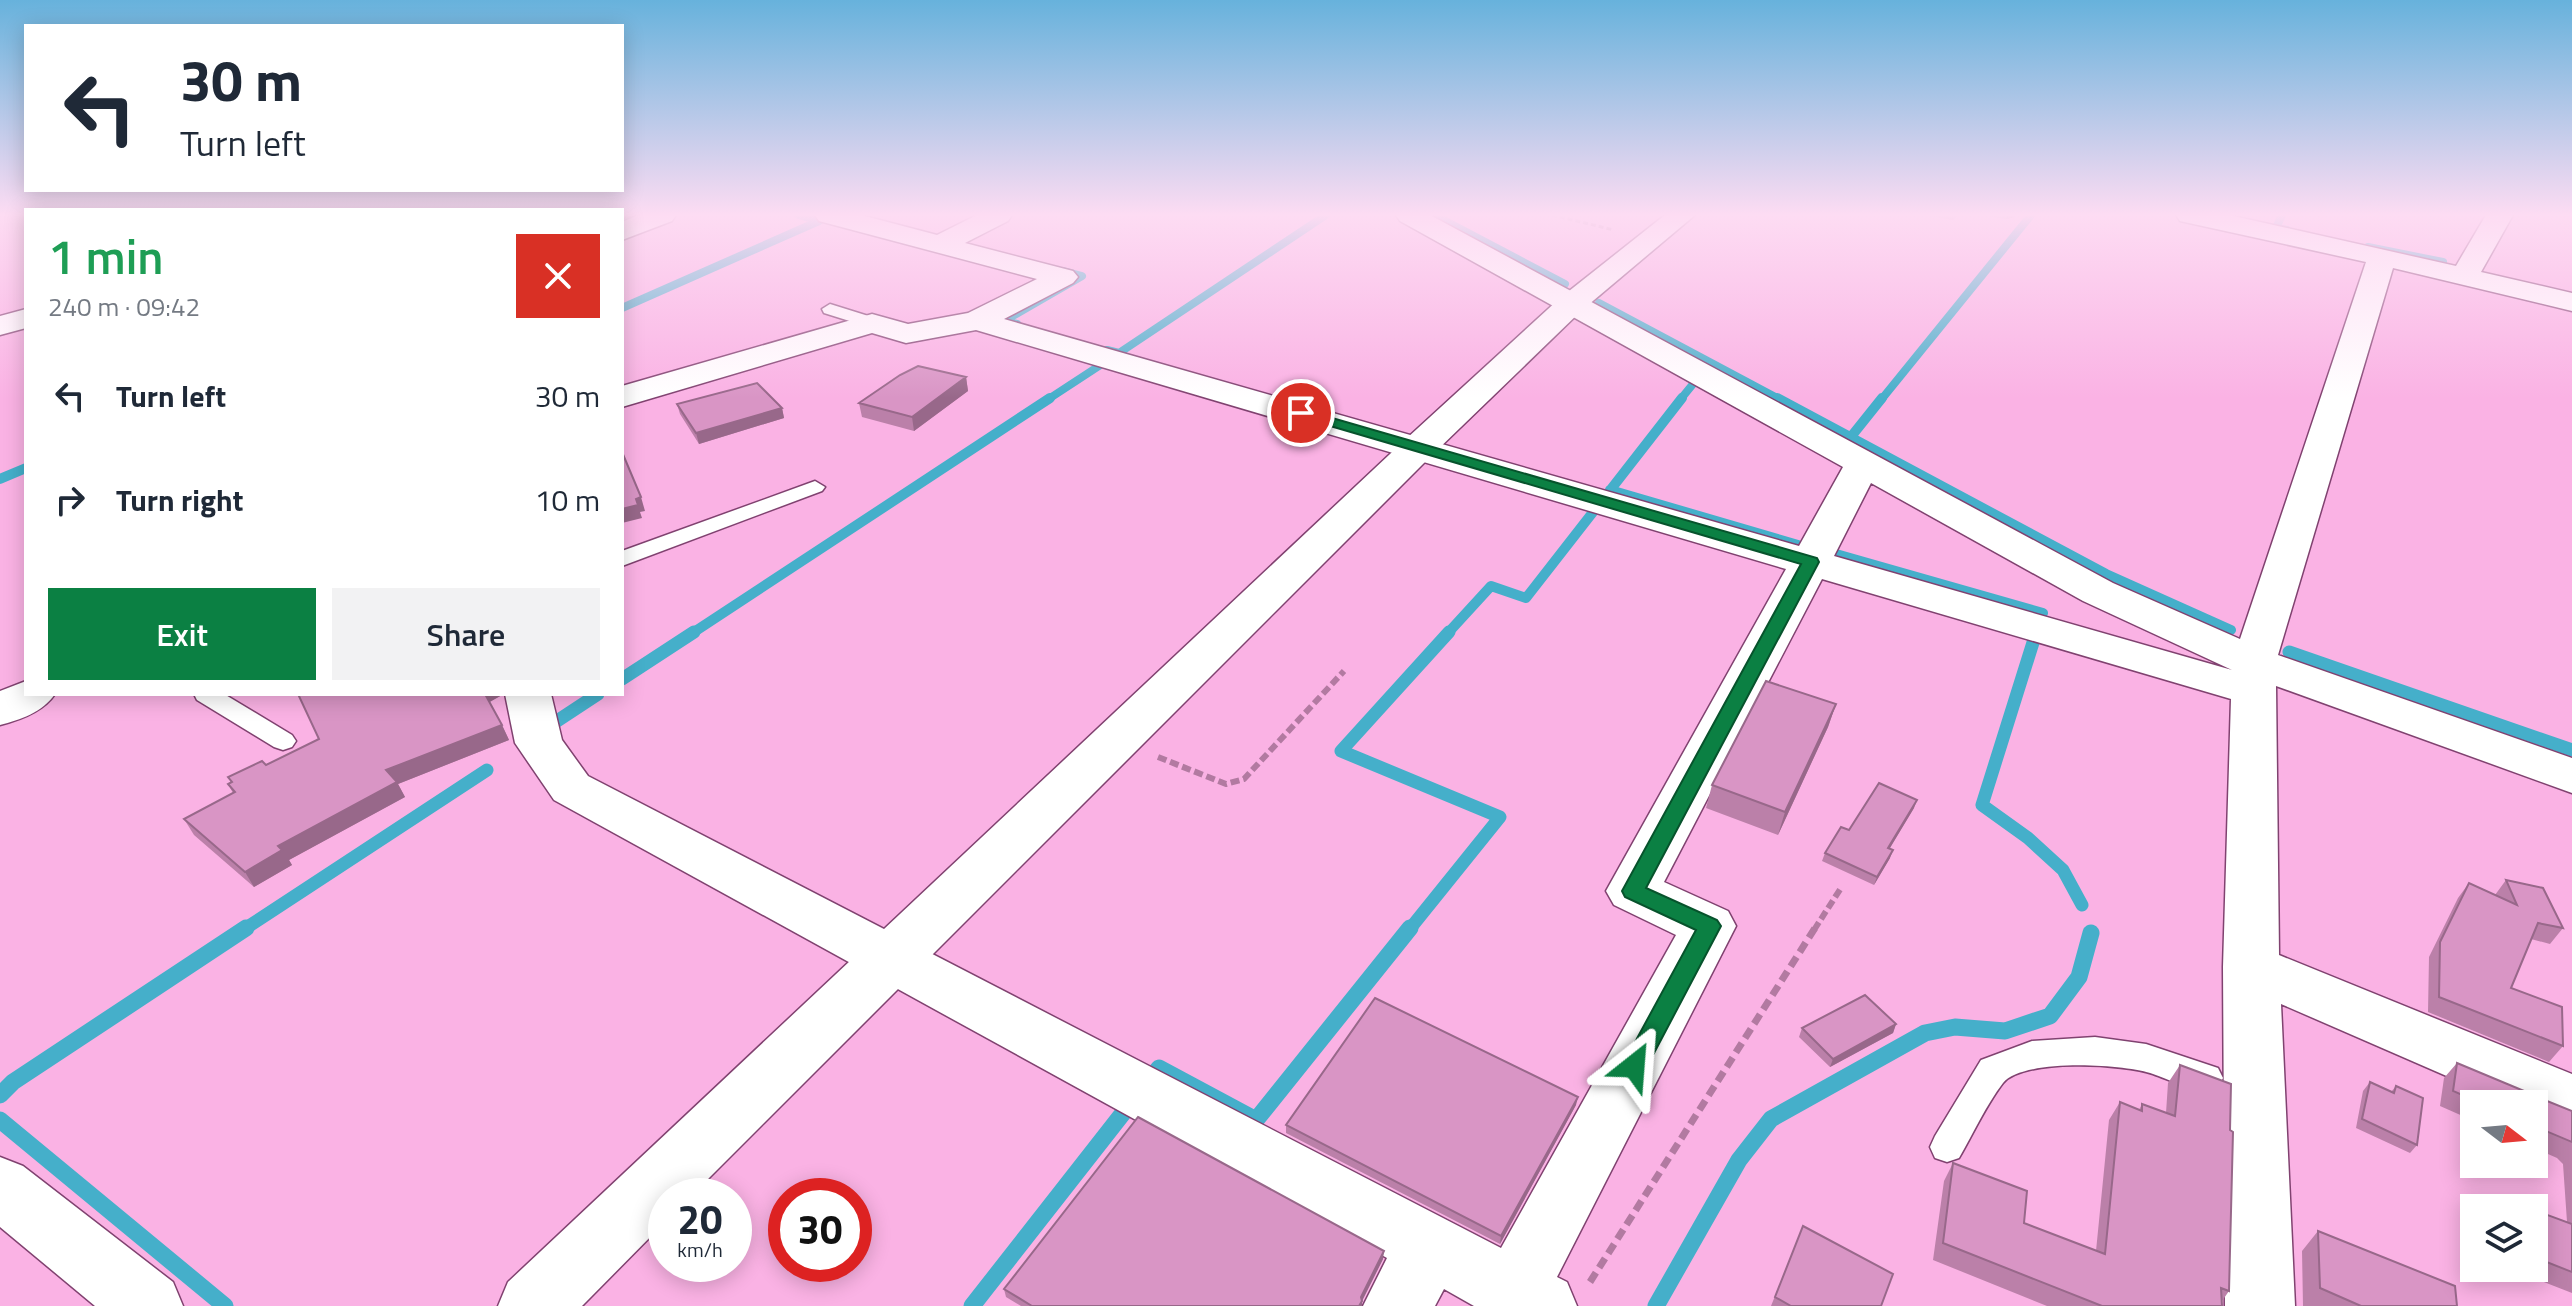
<!DOCTYPE html>
<html lang="en">
<head>
<meta charset="utf-8">
<style>
	body { margin:0; font-family:"Titillium Web",sans-serif; background:#f2f2f3; color:#1f2937; height:100vh; display:flex; flex-direction:column; font-size:30px; white-space:nowrap }
	* { box-sizing:border-box; margin:0 }
	p { font-size:26px; color:#747a83 }
	.icon { flex:none; width:44px; height:44px; fill:none; stroke:currentColor; stroke-width:2; stroke-linecap:round; stroke-linejoin:round }
	.map { position:relative; flex:1; overflow:hidden }
	.sheet { position:absolute; left:24px; top:208px; width:600px; height:488px; display:flex; flex-direction:column; background:#fff; border-radius:0px; box-shadow:0 4px 20px #0003 }
	.sheet>* { flex:none }
	.banner { position:absolute; left:24px; top:24px; width:600px; height:168px; border-radius:0px; box-shadow:0 4px 20px #0003; background:#fff; color:#1f2937; overflow:hidden }
	.needle { width:52px; rotate:106deg }
	.buttons { position:absolute; left:2460px; top:1090px; display:grid; gap:16px }
	.buttons a { display:grid; place-items:center; width:88px; height:88px; border-radius:0px; background:#fff; box-shadow:0 4px 20px #0003; font-size:40px }
	.speed { position:absolute; left:648px; top:1178px; display:flex; gap:16px; font-size:40px; font-weight:700; text-align:center }
	.speed>* { display:grid; place-content:center; width:104px; height:104px; border-radius:50%; background:#fff; box-shadow:0 4px 20px #0003; line-height:1 }
	.speed small { font-size:20px; font-weight:400 }
	.speed .limit { border:12px solid #d22; background:#fff; color:#111 }
	.pin { position:absolute; display:grid; place-items:center; width:68px; height:68px; color:#fff; margin:-34px; border:4px solid #fff; border-radius:50%; box-shadow:0 2px 8px #0007 }
	.me { position:absolute; width:88px; margin:-44px; rotate:28deg; stroke-linejoin:round; filter:drop-shadow(0 0 6px #0008) }
	.turn { display:flex; align-items:center; gap:28px; height:168px; padding:0 24px; font-size:36px }
	.turn .icon { width:104px; height:104px; stroke-width:2.5 }
	.turn b { display:block; font-size:56px; line-height:68px }
	.round { display:grid; place-items:center; flex:none; width:84px; height:84px; border-radius:0px; background:#f2f2f3 }
	.headline { display:flex; align-items:center; justify-content:space-between; height:136px; padding:0 24px }
	h1 { font-size:48px; font-weight:600; line-height:60px; color:#1e9e55 }
	.action { display:flex; gap:16px; margin-top:auto; padding:16px 24px }
	.action a { flex:1; height:92px; border-radius:0px; background:#0b8043; color:#fff; font-size:32px; font-weight:600; line-height:92px; text-align:center }
	.action a+a { background:#f2f2f3; color:#1f2937 }
	ul { padding:0; list-style:none }
	li { display:flex; align-items:center; gap:24px; height:104px; padding:0 24px }
	li div { flex:1 }
	li b { display:block; font-size:30px }
	li em { font-style:normal }
	.map>svg:first-child { display:block }
	.lines { fill:none; stroke-linecap:round; stroke-linejoin:round }
	.stream-far3 { stroke:#45afca; stroke-width:8 }
	.stream-far2 { stroke:#45afca; stroke-width:10 }
	.stream-far1 { stroke:#45afca; stroke-width:13 }
	.stream { stroke:#45afca; stroke-width:17 }
	.lane-casing { stroke:#804270; stroke-width:3 }
	.street-casing { stroke:#804270; stroke-width:3 }
	.secondary-casing { stroke:#804270; stroke-width:3 }
	.path-far2 { stroke:#b27aa1; stroke-width:3; stroke-dasharray:5 3; stroke-linecap:butt }
	.path-far1 { stroke:#b27aa1; stroke-width:6; stroke-dasharray:9 4; stroke-linecap:butt }
	.path { stroke:#b27aa1; stroke-width:7; stroke-dasharray:11 6; stroke-linecap:butt }
	.lane { fill:#fff; fill-rule:evenodd }
	.street { fill:#fff; fill-rule:evenodd }
	.secondary { fill:#fff; fill-rule:evenodd }
	.wall { fill:#bb80a9 }
	.shaded-wall { fill:#98688a }
	.building { fill:#d995c5; stroke:#98688a; stroke-width:2 }
	.route { fill:#0b8043; stroke:#07532c; stroke-width:2 }
</style>
</head>
<body>
<div class="map">
<svg width="2572" height="1306" viewBox="0 0 2572 1306">
	<rect width="100%" height="100%" fill="#fab2e4"/>
	<g class="lines">
		<path class="stream-far3" d="M1434,215l131,69
			M2282,215l-6,13 11,2
			M2368,247l75,15
			M1599,303l182,97
			M622,308l197,-87 -20,-6
			M1017,324l-13,-3 78,-45 -19,-5
			M1107,350l12,3 207,-138
			M1047,400l55,-36
			M1680,400l13,-16
			M1881,400l150,-185"/>
		<path class="stream-far2" d="M1777,398l329,176 125,56
			M1850,438l32,-40
			M0,479l26,-11
			M1610,490l188,55
			M1608,493l74,-95
			M1836,554l207,59 -2,3
			M691,634l359,-236
			M1447,634l44,-48 35,12 71,-91"/>
		<path class="stream-far1" d="M2036,633l-54,172 46,33 35,32 19,35
			M2289,652l283,98
			M622,679l72,-47
			M557,721l41,-27
			M243,930l244,-160
			M1409,930l91,-113 -159,-66 108,-119"/>
		<path class="stream" d="M1151,1078l8,-10 97,52 154,-192
			M0,1095l13,-13 233,-154
			M0,1120l225,186
			M972,1306l155,-198
			M1656,1306l83,-146 32,-41 154,-86 30,-6 50,4 45,-15 29,-39 12,-44"/>
		<defs>
			<path id="lane" d="M830,304l48,15 2,4 -8,5 -48,-15 -2,-4z
				M815,481l10,6 -3,4 -200,75v-15z
				M194,694h30l68,41 4,6 -4,6 -9,3 -9,-3 -77,-47z
				M2095,1037l51,7 72,24 5,10 -5,10c-21,7 -45,-7 -65,-14 -28,-10 -130,-16 -150,9 -17,22 -30,51 -44,75l-12,4 -12,-4 -5,-11 5,-11 46,-76 51,-19z"/>
			<path id="street" d="M638,215h38l-4,6 -50,19v-18z
				M815,215h46l76,20 40,-20h35l-4,6 -43,22 108,28 5,6 -5,6 -69,36 795,227 44,-79 -443,-246 -4,-6h34l683,368 127,56 126,-377 -177,-39 -9,-2 -4,-6h53l227,51 30,-51h27l-32,57 91,21v18l-179,-43 -115,387 294,103v35l-296,-107 3,269 293,119v55l-38,-15v-10h-23l-230,-100 14,302h-70l-2,-339 8,-268 -409,-120 -158,303 64,29 8,15 -179,351 10,5 10,24h-103l-30,-17 -9,17h-72l24,-48 -833,-458 -39,-57 -10,-49h46l11,46 26,36 913,472 175,-313 -62,-30 -8,-14 180,-322 -810,-239 -70,13 -34,-10 -250,74v-21l250,-72 36,10 60,-11 69,-34 -218,-58zM1871,483l212,118 149,69 -398,-114z
				M26,309v19l-26,7v-19z
				M26,681v13h29c-12,18 -35,26 -55,31v-34z
				M0,1157l23,9 150,116 10,24h-88l-95,-79z"/>
			<path id="secondary" d="M1665,215h30l-114,96 -149,144 -741,741h-25v25l-84,85h-84l10,-24 898,-843 153,-140z"/>
		</defs>
		<use href="#lane" class="lane-casing"/>
		<use href="#street" class="street-casing"/>
		<use href="#secondary" class="secondary-casing"/>
		<path class="path-far2" d="M1552,215l62,15"/>
		<path class="path-far1" d="M1158,757l68,27 18,-5 100,-108
			M1814,930l27,-42"/>
		<path class="path" d="M1590,1282l225,-354"/>
		<use href="#lane" class="lane"/>
		<use href="#street" class="street"/>
		<use href="#secondary" class="secondary"/>
	</g>
	<path class="wall" d="M1931,216h26l-4,4z
		M1989,216h27l-1,1 -9,2z
		M966,377l2,14 -54,40 -52,-14 -3,-14z
		M677,404l105,4 2,10 -85,26 -19,-30z
		M298,694h204v1l-13,7 13,23 7,15 -111,44 7,13 -116,63 3,5 -38,22 -60,-52 -10,-16 49,-26 -5,-9 3,-2 -3,-5 38,-12 53,-26z
		M1836,704l-8,23 -50,108 -72,-27 6,-23z
		M1914,808l-24,40v10l-16,27 -52,-24 3,-8 24,-23z
		M2506,880l57,48 -13,16 -19,-5 -20,49 52,58 -14,16 -121,-50 1,-55 29,-59 11,-15 26,12z
		M1896,1024l-3,9 -63,34 -31,-30 3,-9z
		M2457,1063l115,48v182l-64,-25h26v-58l33,12 -4,-58 -6,-6 -23,-10v-44h-60v17l-34,-15 4,-28z
		M2180,1065l50,65 -1,161 -7,10v5h-175l-114,-46 11,-79 9,-18 71,60 72,28 13,-131 11,-18 19,8 3,-6 24,9 2,-30z
		M2370,1082l21,10 5,-6 21,59 -7,8 -54,-25 7,-37z
		M1576,1105l-76,139 -214,-111v-8z
		M2507,1200l22,8h-30z
		M1803,1226l78,80h-110z
		M2318,1231l139,75h-154l-1,-55z
		M1383,1259l-21,42v5h-341l-15,-9 -2,-8z"/>
	<path class="shaded-wall" d="M622,216h9l-9,5z
		M2007,216h9l-1,1 -9,2z
		M966,377l2,14 -54,40 -2,-14z
		M782,408l2,10 -85,26 -3,-11z
		M641,497l4,14 -5,1 2,6 -20,5v-14l14,-10z
		M484,694h18v1l-14,8z
		M1836,704l-8,23 -50,108 7,-23z
		M502,725l7,15 -111,44 7,13 -116,63 3,5 -38,22 -9,-15 33,-26 108,-76z
		M1917,800l-3,8 -29,48 3,-8z
		M1893,850l-3,8 -16,27 3,-8z
		M1896,1024l-3,9 -63,34 3,-8z
		M1578,1097l-2,8 -76,139 1,-8z
		M1384,1251l-1,8 -21,42v5h-3l2,-9z"/>
	<path class="building" d="M918,366l48,11 -54,40 -53,-14 41,-28z
		M757,383l25,25 -86,25 -19,-29z
		M622,452l19,45 -5,2 2,6 -16,4z
		M1766,681l70,23 -51,108 -73,-27z
		M298,694h187l17,31 -116,45 11,12 -119,64 4,4 -37,22 -61,-53 51,-27 -7,-8 4,-2 -4,-5 34,-16 4,4 53,-26z
		M1879,783l38,17 -29,48 5,2 -16,27 -52,-24 16,-26 8,3z
		M2506,880l37,8 20,40 -25,-5 -27,65 51,19 1,39 -124,-49 1,-55 29,-59 48,22z
		M1865,995l31,29 -63,35 -31,-31z
		M1375,998l203,99 -77,139 -215,-111z
		M2457,1063l67,28 21,1 2,9 25,10v31l-38,-16v-22h-51l-30,-13z
		M2180,1065l51,19 -1,46 3,2 -4,159 -8,-3 1,18h-120l-159,-63 10,-80 74,28 -3,32 81,31 15,-152 22,9v-7l33,12z
		M2370,1082l24,11 2,-7 27,12 -6,47 -55,-26z
		M1138,1117l246,134 -23,46 1,4 -3,5h-327l-28,-17z
		M2507,1200l22,8h-21z
		M2534,1210l38,14v48l-38,-15z
		M1803,1226l90,48 -12,32h-90l-16,-9z
		M2318,1231l137,55 2,20h-96l-41,-18z"/>
	<linearGradient id="sky" x2="0" y2="1"><stop stop-color="#67b2dc"/><stop offset="0.54" stop-color="#fddcf3"/><stop offset="1" stop-color="#fddcf3" stop-opacity="0"/></linearGradient>
	<rect width="2572" height="398" fill="url(#sky)"/>
	<path class="route" d="M1301,409l516,149 2,4 -173,326 71,32 4,6 -78,148 -9,3 -9,-3 -3,-8 74,-136 -71,-33 -3,-6 179,-327 -505,-148v-6z"/>
</svg>
<div class="buttons">
<a><svg class="needle" viewBox="-14 -14 28 28"><path d="M0-13l5 13h-10z" fill="#e53935"/><path d="M0 13l5-13h-10z" fill="#747a83"/></svg></a>
<a><svg class="icon" aria-label="layers" viewBox="0 0 24 24"><path d="M12 4l9 5-9 5-9-5zM3 14l9 5 9-5"/></svg></a>
</div>
<div class="speed"><div>20<small>km/h</small></div><div class="limit">30</div></div>
<div class="pin" style="left:1301px;top:413px;background:#d93025"><svg class="icon" aria-label="arrive" viewBox="0 0 24 24"><path d="M6 21V4h12l-3 4 3 4H6"/></svg></div>
<svg class="me" style="left:1634px;top:1066px" viewBox="-20 -20 40 40"><path d="M0-17L14 15 0 8-14 15z" fill="#0b8043" stroke="#fff" stroke-width="4"/></svg>
<div class="banner">
<div class="turn"><svg class="icon" aria-label="left" viewBox="0 0 24 24"><path d="M17 20v-9H6M10 6l-5 5 5 5"/></svg><div><b>30 m</b>Turn left</div></div>
</div>
<section class="sheet">
<div class="headline"><div><h1>1 min</h1><p>240 m · 09:42</p></div><a class="round" style="background:#d93025;color:#fff"><svg class="icon" aria-label="close" viewBox="0 0 24 24"><path d="M6 6l12 12M18 6L6 18"/></svg></a></div>
<ul>
<li><svg class="icon" aria-label="left" viewBox="0 0 24 24"><path d="M17 20v-9H6M10 6l-5 5 5 5"/></svg><div><b>Turn left</b></div><em>30 m</em></li>
<li><svg class="icon" aria-label="right" viewBox="0 0 24 24"><path d="M7 20v-9h11M14 6l5 5-5 5"/></svg><div><b>Turn right</b></div><em>10 m</em></li>
</ul>
<div class="action"><a>Exit</a><a>Share</a></div>
</section>
</div>
</body>
</html>
